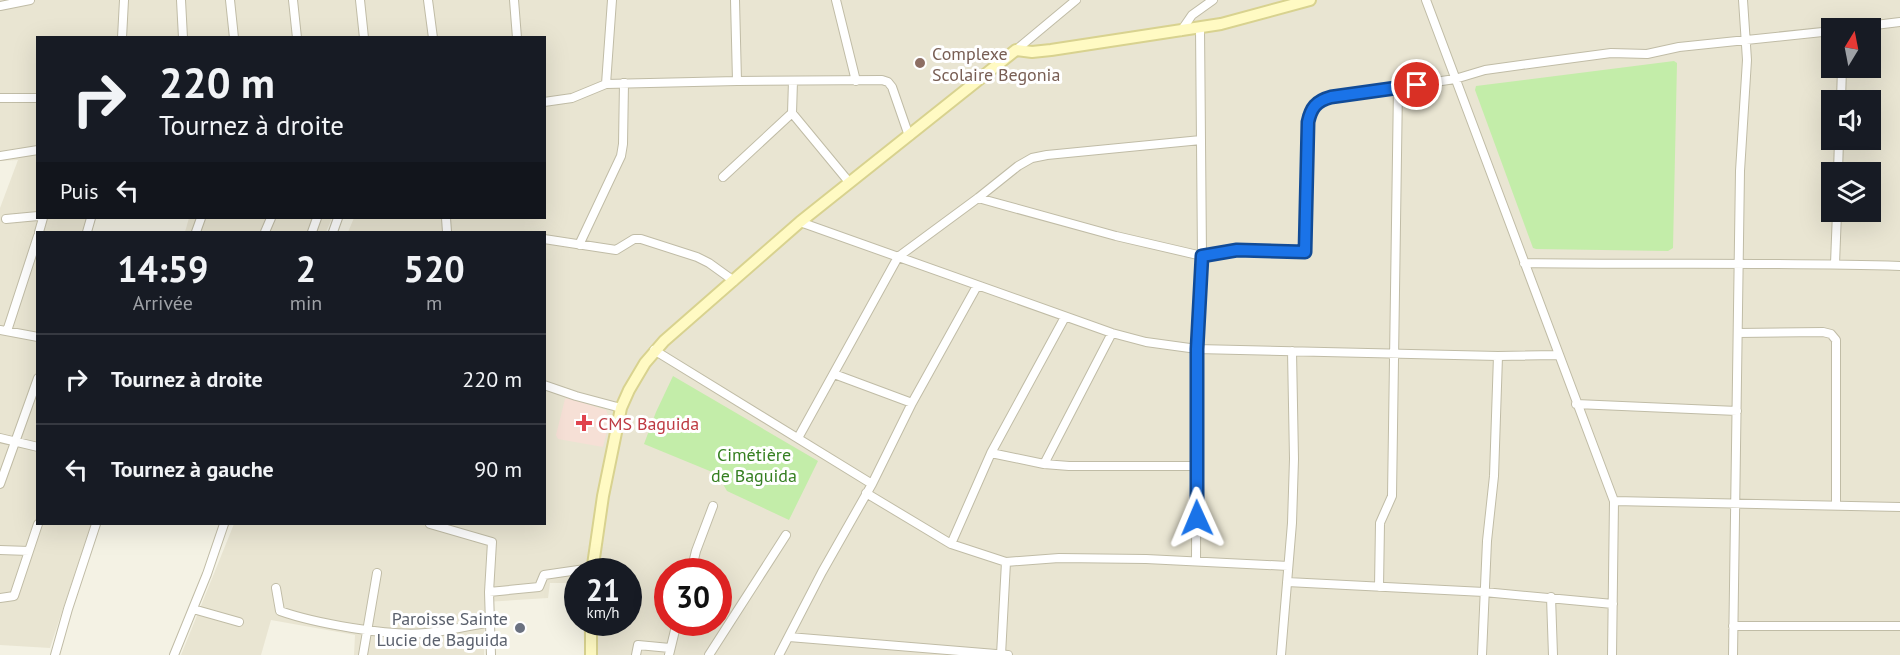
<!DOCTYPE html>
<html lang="fr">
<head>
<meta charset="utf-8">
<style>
	body { margin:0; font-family:"PT Sans",sans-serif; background:#242831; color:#f1f3f6; height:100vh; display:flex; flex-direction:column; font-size:22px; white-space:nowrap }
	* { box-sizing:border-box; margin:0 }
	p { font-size:20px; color:#9ea1a6 }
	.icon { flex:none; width:33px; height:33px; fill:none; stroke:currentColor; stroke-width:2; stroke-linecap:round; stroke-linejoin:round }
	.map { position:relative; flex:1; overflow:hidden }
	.side { position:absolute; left:36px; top:231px; width:510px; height:294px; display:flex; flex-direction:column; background:#171b24; border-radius:0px; box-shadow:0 6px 24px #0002 }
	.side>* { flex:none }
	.top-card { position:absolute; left:36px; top:36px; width:510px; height:183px; border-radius:0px; box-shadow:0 6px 24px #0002; background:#171b24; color:#f1f3f6; overflow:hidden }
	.needle { width:39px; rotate:10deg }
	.buttons { position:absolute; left:1821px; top:18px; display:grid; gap:12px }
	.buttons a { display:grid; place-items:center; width:60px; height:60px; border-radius:0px; background:#171b24; box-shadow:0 6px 24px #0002; font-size:30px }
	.speed { position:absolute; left:564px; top:558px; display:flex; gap:12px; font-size:30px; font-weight:700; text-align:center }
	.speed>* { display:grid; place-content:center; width:78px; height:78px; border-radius:50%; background:#171b24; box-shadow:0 6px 24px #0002; line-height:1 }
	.speed small { font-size:15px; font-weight:400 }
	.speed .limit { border:9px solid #d22; background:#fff; color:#111 }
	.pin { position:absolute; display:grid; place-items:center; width:51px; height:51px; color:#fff; margin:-26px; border:3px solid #fff; border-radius:50%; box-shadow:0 2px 6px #0007 }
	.me { position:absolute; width:66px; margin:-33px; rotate:359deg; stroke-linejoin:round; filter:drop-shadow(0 0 4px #0008) }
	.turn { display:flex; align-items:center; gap:21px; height:126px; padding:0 24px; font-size:27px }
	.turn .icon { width:78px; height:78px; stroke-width:2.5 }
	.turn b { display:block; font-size:42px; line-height:51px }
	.then { display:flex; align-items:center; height:57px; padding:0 24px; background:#0003; gap:12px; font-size:22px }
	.eta { display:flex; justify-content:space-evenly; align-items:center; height:102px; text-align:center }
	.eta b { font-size:36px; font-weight:800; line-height:42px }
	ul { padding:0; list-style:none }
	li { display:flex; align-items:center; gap:18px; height:90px; padding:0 24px; border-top:2px solid #363941 }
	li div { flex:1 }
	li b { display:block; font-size:22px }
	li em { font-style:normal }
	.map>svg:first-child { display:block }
	.residential { fill:#e9e5d2; fill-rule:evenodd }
	.medical { fill:#f6e0d6 }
	.green { fill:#c3eda9 }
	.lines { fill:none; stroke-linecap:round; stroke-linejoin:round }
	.street-casing { stroke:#c0bca6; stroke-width:10 }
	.secondary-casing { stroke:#d8d28f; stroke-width:14 }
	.street { stroke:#fff; stroke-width:8 }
	.secondary { stroke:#fffac3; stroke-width:10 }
	.route-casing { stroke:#114b97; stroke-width:15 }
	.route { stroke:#1a73e8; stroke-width:10 }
	.education-dot { fill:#8d6e63; stroke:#fff; stroke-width:2 }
	.health-dot { fill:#e0444e; stroke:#fff; stroke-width:2 }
	.worship-dot { fill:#6b7280; stroke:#fff; stroke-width:2 }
	.labels { text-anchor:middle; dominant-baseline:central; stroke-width:6; stroke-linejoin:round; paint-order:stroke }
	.education-label { font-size:18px; fill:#785e54; stroke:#fff; text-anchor:start }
	.health-label { font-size:18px; fill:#be3a42; stroke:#fff; text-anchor:start }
	.park-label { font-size:18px; fill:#357f21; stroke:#fff }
	.worship-label { font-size:18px; fill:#5b616d; stroke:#fff; text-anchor:end }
</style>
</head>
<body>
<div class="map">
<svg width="1900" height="655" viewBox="0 0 1900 655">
	<rect width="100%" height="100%" fill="#f4f2e4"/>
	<path class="residential" d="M0,0h1900v655h-1315l-2,-32 45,-1v-50h-50l-1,11h-27l-2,15 -63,4 -1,53h-130l1,-20 -84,-15 -10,35h-80l53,-131h310v-292h-196l6,-14h190v-180h-506v180h50l-5,14h-45v292h53l-41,124 -50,-3v-437l18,-48 -18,1zM1832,28h38v40h-38zM1832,100h38v40h-38zM1832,172h38v40h-38zM668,572h50v50h-50z
		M189,218h143l-6,14h-141z"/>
	<path class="medical" d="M568,398l38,12 4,9 -7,28 -45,-8 -2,-4 9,-36z"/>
	<path class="green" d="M1674,61l3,2 -4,185 -5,3 -132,-2 -3,-1 -58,-158 1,-4z
		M673,376l145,85 -29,59 -62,-29 -10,-17 -73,-30 12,-32z"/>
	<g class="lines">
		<defs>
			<path id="street" d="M181,0l2,38
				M230,0l4,38
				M293,0l4,38
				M360,0l4,38
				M428,0l5,38
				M514,0l3,38
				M735,0l2,81
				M836,0l20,81
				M1426,0l188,501 -2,154
				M0,6l30,-6
				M1851,28l49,-6
				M1181,31l11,-16 21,-15
				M122,38l2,-38
				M1016,50l60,-50
				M606,84l6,-84
				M0,98h38
				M1841,100l1,-32
				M544,102l28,-4 34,-14 131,-3 145,-1 6,2 4,5 17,49
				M792,113l57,69
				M0,156l38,-6
				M1838,172l1,-32
				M723,177l69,-64 1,-32
				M978,198l138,38 86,20 35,-6 68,2 3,-130 5,-16 9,-7 133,-20 30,-9 36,-5 90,-12 36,1 32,-7 153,-16
				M446,218l1,14
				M6,219l32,-3
				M800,222l312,111 34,9 51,7 301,7 60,-1
				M39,232l4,-14
				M87,232l4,-14
				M196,232l5,-14
				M265,232l6,-14
				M312,232l5,-14
				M333,232l5,-14
				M544,239l72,11 18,-11h7l56,18 12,6 25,18
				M579,245l42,-89 2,-12 1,-61
				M1524,263c125,2 250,-1 376,3
				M1835,264l2,-52
				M0,330l38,7
				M7,331l31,-95
				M1738,333l85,-1 8,2 5,6v166
				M654,350l218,134
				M834,374l78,29
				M544,385l32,11 45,12
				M1576,404l161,7
				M0,438l38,9
				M798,438l100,-181 80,-59 40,-32 14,-8 15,-3 154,-15
				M991,453l53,11 25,2h127
				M1044,464l68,-131
				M0,484l38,-106
				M866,493l85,51 55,18 53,-4 87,1 142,7
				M1614,501l286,6
				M430,524l62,18 -3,50 2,63
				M951,544l40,-91 74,-136
				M0,550l29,1
				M1196,561l1,-212 5,-93 -2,-228
				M691,572l5,-21 17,-45
				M1287,582l197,10 129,12
				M1379,587l1,-64 12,-27 6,-409
				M276,588l4,23c34,12 110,26 146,22 21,-2 43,-7 64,-11
				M489,592l50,-5 5,-12 48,-7
				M1551,597l2,58
				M0,598l14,-2 24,-72
				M193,609l46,13
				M1733,626h167
				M789,637l219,18
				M55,655l13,-46 28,-85
				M174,655l33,-81 17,-50
				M363,655l14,-82
				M636,655l2,-10 32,3
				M669,655l8,-33
				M709,655l77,-120
				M779,655l43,-83 50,-88 40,-81 65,-117
				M1001,655l5,-93
				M1281,655l11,-132 2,-64 -2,-108
				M1482,655l5,-114 7,-65 4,-120
				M1733,655l7,-484 7,-111 -4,-60"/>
			<path id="secondary" d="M592,572l11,-76 18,-88 8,-18 16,-27 19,-22 136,-119 216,-172 16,2 19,-2 170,-26 89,-24
				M591,655v-33"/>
		</defs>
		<use href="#street" class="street-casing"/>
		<use href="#secondary" class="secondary-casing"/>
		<use href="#street" class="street"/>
		<use href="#secondary" class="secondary"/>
	</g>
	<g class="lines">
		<defs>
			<path id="route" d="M1197,518v-169l5,-93 35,-6 68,2 3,-130c3,-14 8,-21 23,-25l86,-12"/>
		</defs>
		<use href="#route" class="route-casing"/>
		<use href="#route" class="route"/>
	</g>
	<circle class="education-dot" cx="920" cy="63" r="6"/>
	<path class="health-dot" d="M581 414h6v6h6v6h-6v6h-6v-6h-6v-6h6z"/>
	<circle class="worship-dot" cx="520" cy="628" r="6"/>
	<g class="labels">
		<g class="education-label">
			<text x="932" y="53">Complexe<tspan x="932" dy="21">Scolaire Begonia</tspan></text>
		</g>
		<g class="health-label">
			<text x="598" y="423">CMS Baguida</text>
		</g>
		<g class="park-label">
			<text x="754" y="454">Cimétière<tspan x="754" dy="21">de Baguida</tspan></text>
		</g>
		<g class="worship-label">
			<text x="508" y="618">Paroisse Sainte<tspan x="508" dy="21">Lucie de Baguida</tspan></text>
		</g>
	</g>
</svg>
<div class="buttons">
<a><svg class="needle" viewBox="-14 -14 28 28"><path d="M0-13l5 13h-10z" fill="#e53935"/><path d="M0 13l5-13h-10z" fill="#9ea1a6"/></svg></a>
<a><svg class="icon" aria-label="sound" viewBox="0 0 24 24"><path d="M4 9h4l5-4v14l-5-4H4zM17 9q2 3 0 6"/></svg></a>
<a><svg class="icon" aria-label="layers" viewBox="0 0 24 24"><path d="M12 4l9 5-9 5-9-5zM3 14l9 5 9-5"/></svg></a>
</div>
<div class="speed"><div>21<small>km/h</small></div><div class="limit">30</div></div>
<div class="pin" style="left:1417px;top:85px;background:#d93025"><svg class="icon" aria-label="arrive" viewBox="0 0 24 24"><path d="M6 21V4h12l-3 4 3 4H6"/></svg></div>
<svg class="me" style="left:1197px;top:518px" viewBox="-20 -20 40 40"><path d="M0-17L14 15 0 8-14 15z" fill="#1a73e8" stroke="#fff" stroke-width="4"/></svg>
<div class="top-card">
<div class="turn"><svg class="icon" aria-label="right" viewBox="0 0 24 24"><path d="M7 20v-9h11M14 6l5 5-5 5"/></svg><div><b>220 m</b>Tournez à droite</div></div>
<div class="then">Puis<svg class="icon" aria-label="left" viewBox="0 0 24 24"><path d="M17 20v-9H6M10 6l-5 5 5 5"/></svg></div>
</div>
<section class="side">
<div class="eta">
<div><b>14:59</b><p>Arrivée</p></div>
<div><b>2</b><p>min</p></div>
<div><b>520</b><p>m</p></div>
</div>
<ul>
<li><svg class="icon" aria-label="right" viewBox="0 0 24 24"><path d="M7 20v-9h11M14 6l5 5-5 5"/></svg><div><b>Tournez à droite</b></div><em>220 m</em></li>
<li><svg class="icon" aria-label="left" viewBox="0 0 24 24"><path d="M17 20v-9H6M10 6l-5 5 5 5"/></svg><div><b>Tournez à gauche</b></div><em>90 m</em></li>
</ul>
</section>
</div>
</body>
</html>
